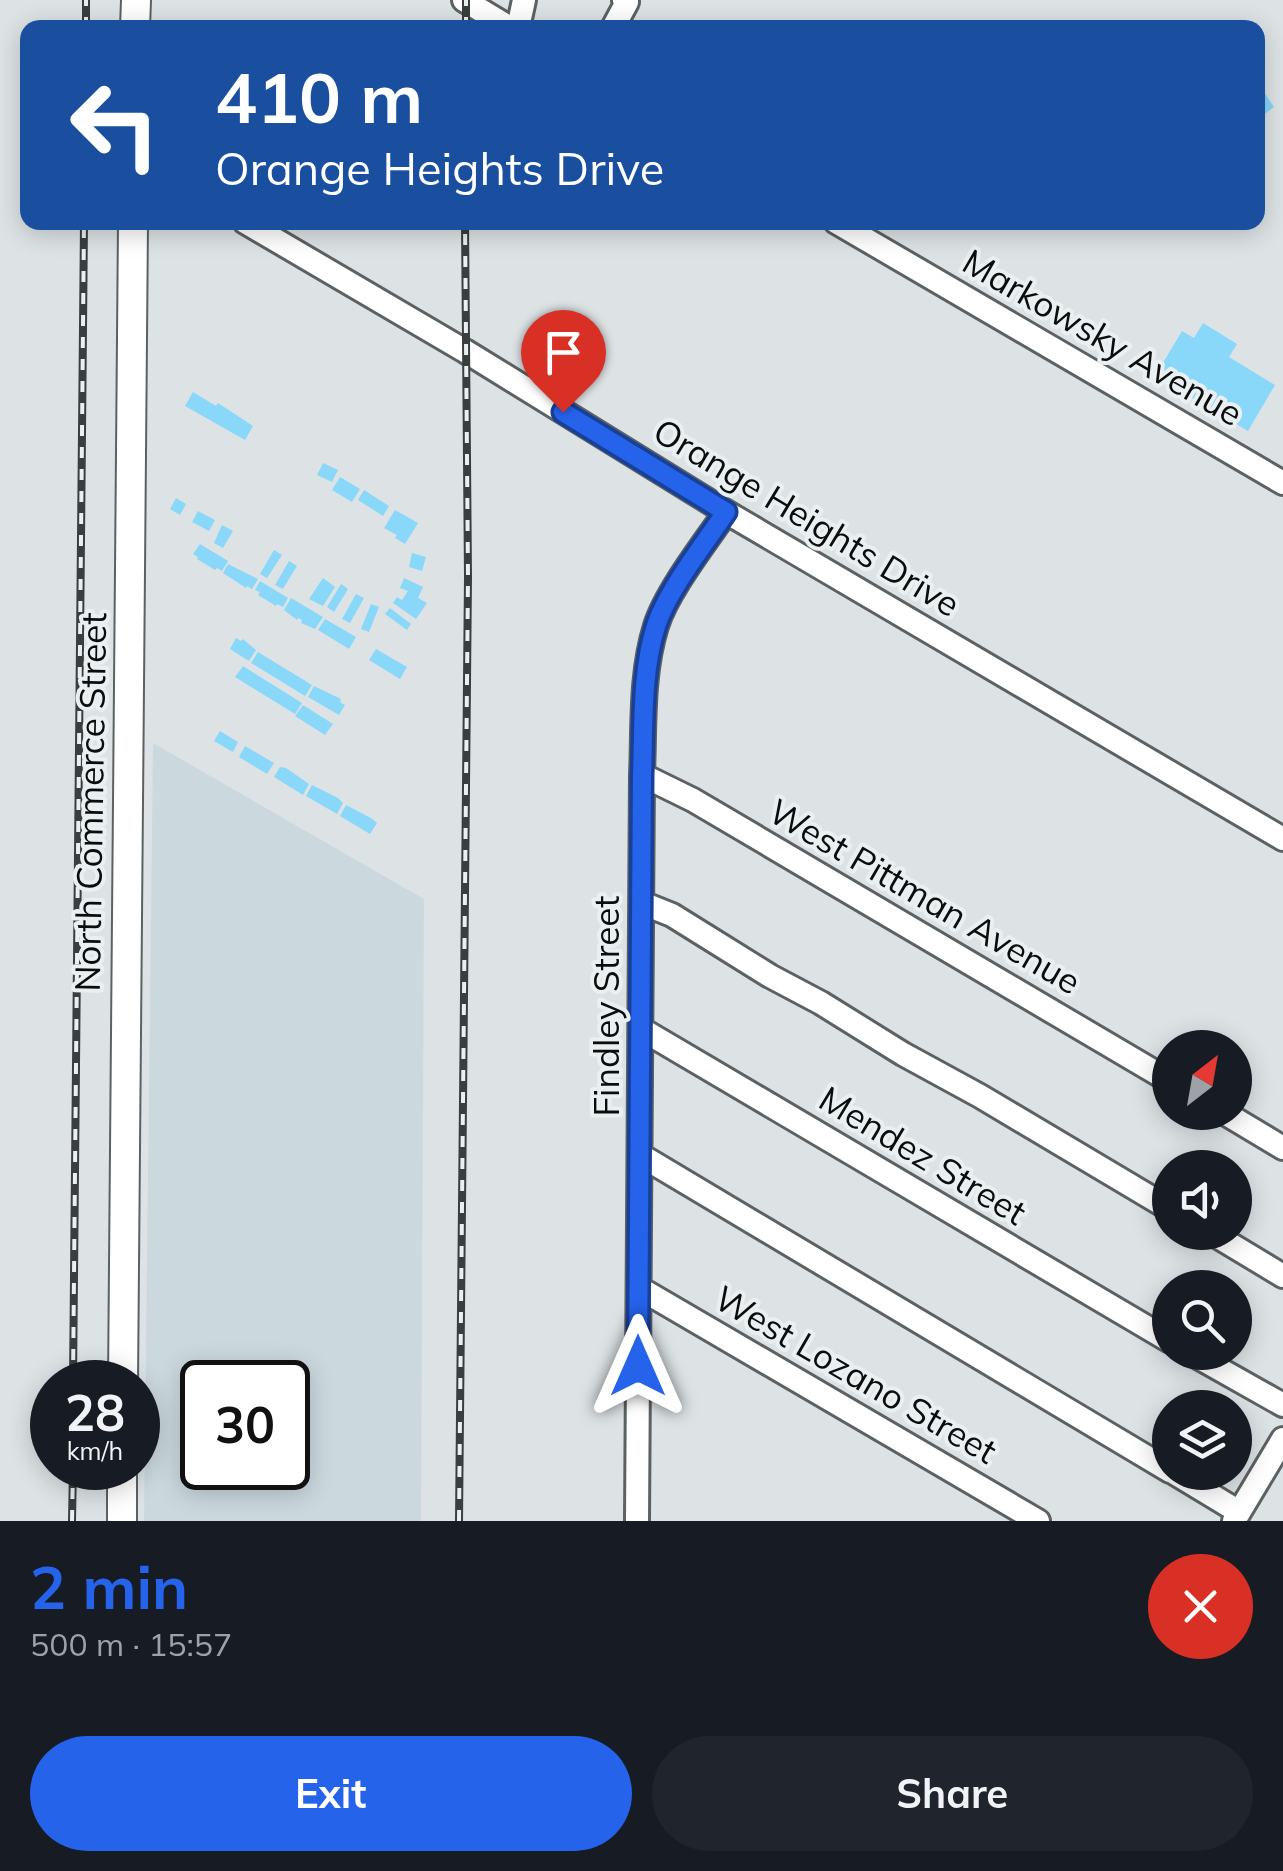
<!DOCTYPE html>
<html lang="en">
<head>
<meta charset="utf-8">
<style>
	body { margin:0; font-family:Mulish,sans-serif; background:#20242c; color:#f1f3f6; height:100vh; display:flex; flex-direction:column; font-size:38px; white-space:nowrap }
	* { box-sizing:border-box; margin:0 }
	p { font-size:32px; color:#9ea1a6 }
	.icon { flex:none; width:55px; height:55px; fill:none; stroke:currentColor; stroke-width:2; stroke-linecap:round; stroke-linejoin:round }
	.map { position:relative; height:1521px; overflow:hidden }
	.side { display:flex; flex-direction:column; background:#171b24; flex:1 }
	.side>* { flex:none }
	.top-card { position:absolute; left:20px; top:20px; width:1245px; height:210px; border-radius:20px; box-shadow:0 5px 25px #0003; background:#1a4fa0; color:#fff; overflow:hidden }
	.needle { width:65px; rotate:31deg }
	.buttons { position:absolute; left:1152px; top:1030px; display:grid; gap:20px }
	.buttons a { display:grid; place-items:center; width:100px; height:100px; border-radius:50%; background:#171b24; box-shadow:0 5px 25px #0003; font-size:50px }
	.speed { position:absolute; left:30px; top:1360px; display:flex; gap:20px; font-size:50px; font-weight:700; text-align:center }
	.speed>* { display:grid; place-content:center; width:130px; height:130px; border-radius:50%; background:#171b24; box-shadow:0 5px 25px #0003; line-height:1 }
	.speed small { font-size:25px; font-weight:400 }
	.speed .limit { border:5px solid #111; border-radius:15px; background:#fff; color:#111 }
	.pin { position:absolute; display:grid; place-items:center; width:85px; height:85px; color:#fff; margin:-102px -42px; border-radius:50% 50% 50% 0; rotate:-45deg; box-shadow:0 0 10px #0007 }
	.pin .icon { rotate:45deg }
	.me { position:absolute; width:110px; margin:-55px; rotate:0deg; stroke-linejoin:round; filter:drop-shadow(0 0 8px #0008) }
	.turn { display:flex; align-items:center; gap:35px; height:210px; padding:0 30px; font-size:45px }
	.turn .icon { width:130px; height:130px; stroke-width:2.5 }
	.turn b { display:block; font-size:70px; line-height:85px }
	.round { display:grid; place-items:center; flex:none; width:105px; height:105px; border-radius:52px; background:#20242c }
	.head { display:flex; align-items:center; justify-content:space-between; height:170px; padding:0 30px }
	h1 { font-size:60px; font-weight:700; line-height:75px; color:#2563eb }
	.button { display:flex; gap:20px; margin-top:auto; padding:20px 30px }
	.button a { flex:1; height:115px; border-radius:60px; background:#2563eb; color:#fff; font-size:40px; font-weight:700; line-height:115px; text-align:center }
	.button a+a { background:#20242c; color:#f1f3f6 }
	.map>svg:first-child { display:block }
	.built { fill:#cbd9df; fill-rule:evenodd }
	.building { fill:#89d7f9 }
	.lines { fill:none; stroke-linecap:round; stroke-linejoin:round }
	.minor-casing { stroke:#5c6163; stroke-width:28 }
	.major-casing { stroke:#5c6163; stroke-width:32 }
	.minor { stroke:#fff; stroke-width:22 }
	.major { stroke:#fff; stroke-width:28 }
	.rail-casing { stroke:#3b3e3e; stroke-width:8 }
	.rail { stroke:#eaf0f2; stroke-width:4; stroke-dasharray:11; stroke-linecap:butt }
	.route-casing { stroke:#184099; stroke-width:25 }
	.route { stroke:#2563eb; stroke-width:18 }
	.labels { text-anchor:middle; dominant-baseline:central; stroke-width:8; stroke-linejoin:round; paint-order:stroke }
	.street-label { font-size:35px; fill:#0b0d0d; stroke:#eaf0f2 }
</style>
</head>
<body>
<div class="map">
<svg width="1283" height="1521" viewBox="0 0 1283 1521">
	<rect width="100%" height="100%" fill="#dde3e5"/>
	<path class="built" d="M153,743l271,156 -3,622h-277zM202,1382h86v86h-86z"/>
	<path class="building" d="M1258,83l16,24 -16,12z
		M1203,323l34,21 -8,13 46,28 -27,46 -93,-55 27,-45 12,7z
		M193,392l23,14 2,-3 35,23 -8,14 -60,-34z
		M323,463l15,7 -6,12 -15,-7z
		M340,477l20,12 -8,13 -20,-12z
		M364,490l25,16 -6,10 -25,-16z
		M176,498l10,6 -6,11 -10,-6z
		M395,510l23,13 -13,21 -10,-6 2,-3 -13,-7z
		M198,511l17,9 -6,11 -17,-9z
		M222,525l11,6 -10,17 -9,-5z
		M200,544l28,17 -6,10 -5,-3 -2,2 -18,-11 1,-2 -5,-3z
		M274,550l8,5 -15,23 -7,-4z
		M412,553l14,4 -4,14 -13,-4z
		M289,561l8,5 -14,23 -8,-4z
		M228,564l30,15 -6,10 -5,-3 -1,2 -23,-15z
		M323,578l12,9 -12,19 -14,-7z
		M404,578l19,9 -5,11 9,5 -11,16 -23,-16 4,-6 5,3 6,-9 -8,-3z
		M260,581l28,17 -5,9 -6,-3 -1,2 -18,-11 2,-3 -5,-2z
		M341,584l7,5 -14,23 -7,-5z
		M356,594l8,4 -14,25 -8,-4z
		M291,598l32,19 -8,12 -14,-6 1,-3 -4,-2 -1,2 -13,-10z
		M371,604l8,3 -10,25 -8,-3z
		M390,608l21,16 -4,6 -22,-16z
		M325,619l31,18 -7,12 -31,-19z
		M236,638l5,3 2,-2 13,11 -7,11 -19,-12z
		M376,649l31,18 -7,12 -31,-19z
		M258,652l54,33 -7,11 -54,-33z
		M243,666l59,37 -7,11 -60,-37z
		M314,686l27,13 -1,3 5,3 -6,10 -31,-18z
		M303,705l30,19 -8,11 -30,-19z
		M220,731l18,11 -5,10 -19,-11z
		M245,746l29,17 -7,11 -28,-17z
		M280,767l6,1 23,16 -6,11 -29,-18z
		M312,785l26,13 5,5 -6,11 -31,-18z
		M346,805l25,13 6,5 -7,11 -30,-18z"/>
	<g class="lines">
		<defs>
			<path id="minor" d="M464,0l46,28
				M518,28l6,-28
				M613,28l14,-26 -3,-2
				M245,222l220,129 261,161 557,327
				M836,222l447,261
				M642,775l51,25 477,281
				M642,903l30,12 98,61 51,27 82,51 77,42 190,113
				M641,1029l529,312
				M1223,1112l60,36
				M640,1155l530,316
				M1210,1232l73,44
				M639,1288l399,233
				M1189,1352l94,53
				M1173,1472l66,40
				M637,1521l5,-746c2,-49 -1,-101 14,-149 11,-35 49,-83 70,-114
				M1234,1521l49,-82"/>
			<path id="major" d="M135,28l1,-28
				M123,1382l10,-1160
				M122,1521v-53"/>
		</defs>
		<use href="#minor" class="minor-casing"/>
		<use href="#major" class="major-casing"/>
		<use href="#minor" class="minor"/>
		<use href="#major" class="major"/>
		<defs>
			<path id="rail" d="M86,28v-28
				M466,28v-28
				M73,1382l11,-1160
				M72,1521l1,-53
				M459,1521l9,-944 -3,-355"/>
		</defs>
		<use href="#rail" class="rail-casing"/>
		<use href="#rail" class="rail"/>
	</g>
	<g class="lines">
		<defs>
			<path id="route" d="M563,412l163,100c-21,31 -59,79 -70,114 -15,47 -12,100 -14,149l-4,591"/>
		</defs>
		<use href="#route" class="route-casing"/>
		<use href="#route" class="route"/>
	</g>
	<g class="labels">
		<g class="street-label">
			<text transform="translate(1103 337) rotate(30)">Markowsky Avenue</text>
			<text transform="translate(807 517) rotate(31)">Orange Heights Drive</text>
			<text transform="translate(90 802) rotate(-89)">North Commerce Street</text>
			<text transform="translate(925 896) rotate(30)">West Pittman Avenue</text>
			<text transform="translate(606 1006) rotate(-90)">Findley Street</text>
			<text transform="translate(923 1155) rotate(31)">Mendez Street</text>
			<text transform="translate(856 1374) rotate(30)">West Lozano Street</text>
		</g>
	</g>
</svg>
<div class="buttons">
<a><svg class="needle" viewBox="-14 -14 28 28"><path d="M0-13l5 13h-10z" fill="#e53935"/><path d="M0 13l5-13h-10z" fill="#9ea1a6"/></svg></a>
<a><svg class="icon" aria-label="sound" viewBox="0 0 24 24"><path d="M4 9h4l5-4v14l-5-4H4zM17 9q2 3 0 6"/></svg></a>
<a><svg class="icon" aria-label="search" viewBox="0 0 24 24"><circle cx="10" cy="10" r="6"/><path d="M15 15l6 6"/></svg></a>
<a><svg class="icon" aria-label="layers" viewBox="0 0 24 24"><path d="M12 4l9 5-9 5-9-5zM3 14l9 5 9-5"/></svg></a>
</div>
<div class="speed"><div>28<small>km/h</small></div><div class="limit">30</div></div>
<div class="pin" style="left:563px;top:412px;background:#d93025"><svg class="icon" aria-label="arrive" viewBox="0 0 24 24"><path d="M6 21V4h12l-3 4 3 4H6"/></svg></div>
<svg class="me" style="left:638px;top:1366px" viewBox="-20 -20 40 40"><path d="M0-17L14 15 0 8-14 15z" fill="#2563eb" stroke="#fff" stroke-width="4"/></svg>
<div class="top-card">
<div class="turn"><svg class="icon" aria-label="left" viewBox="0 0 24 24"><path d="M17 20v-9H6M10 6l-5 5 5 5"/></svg><div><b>410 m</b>Orange Heights Drive</div></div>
</div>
</div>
<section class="side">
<div class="head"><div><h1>2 min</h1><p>500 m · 15:57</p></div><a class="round" style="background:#d93025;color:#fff"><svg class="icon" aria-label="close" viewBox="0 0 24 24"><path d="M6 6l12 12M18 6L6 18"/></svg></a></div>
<div class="button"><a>Exit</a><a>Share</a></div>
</section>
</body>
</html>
